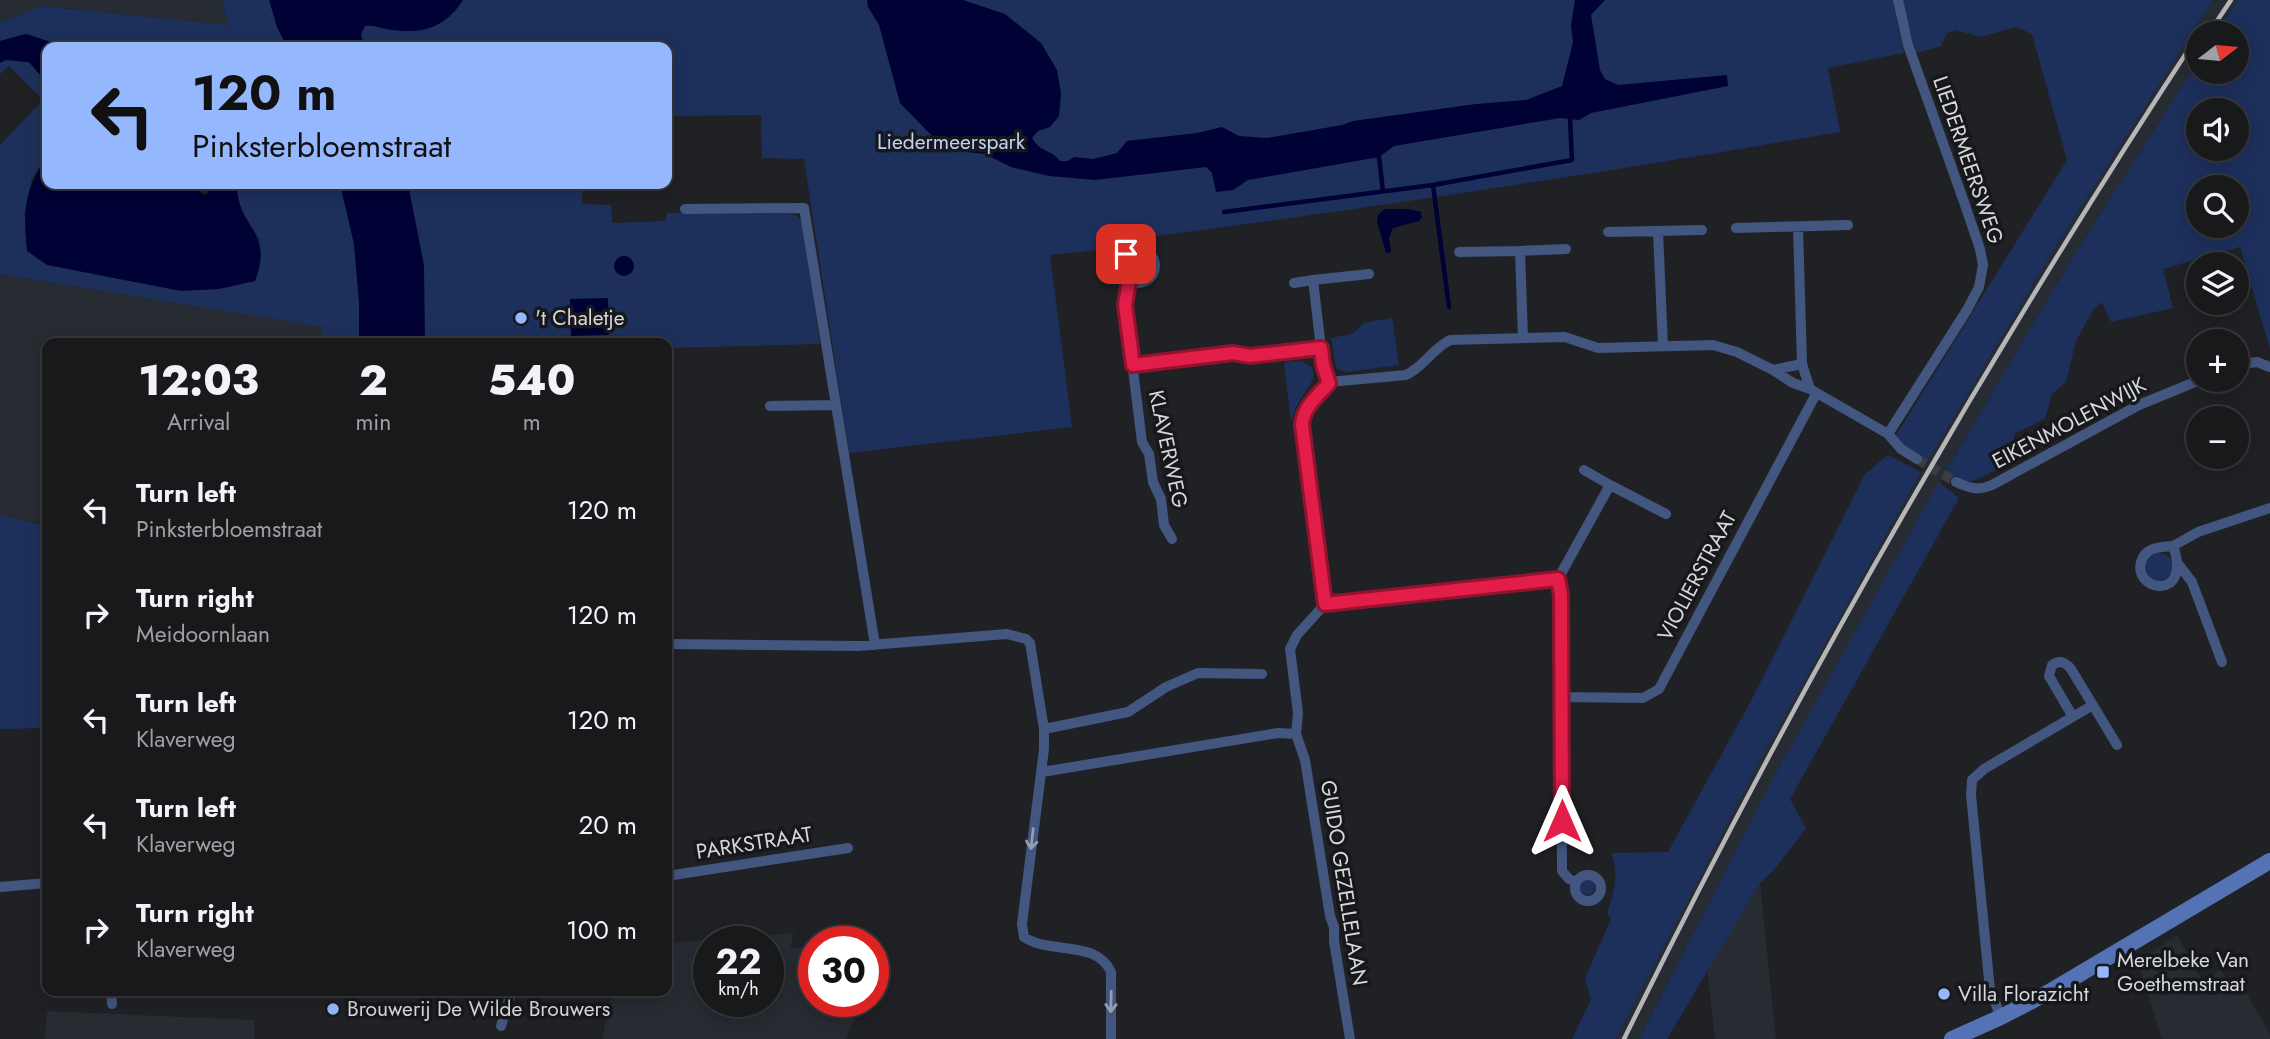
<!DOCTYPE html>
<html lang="en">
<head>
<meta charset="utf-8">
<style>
	body { margin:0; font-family:Jost,sans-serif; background:#212224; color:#f1f3f6; height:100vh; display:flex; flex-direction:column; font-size:26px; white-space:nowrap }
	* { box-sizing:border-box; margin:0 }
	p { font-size:23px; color:#9fa0a3 }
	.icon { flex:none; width:38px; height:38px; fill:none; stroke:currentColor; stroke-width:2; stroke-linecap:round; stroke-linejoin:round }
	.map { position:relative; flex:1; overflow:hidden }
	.sheet { position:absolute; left:42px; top:338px; width:630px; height:658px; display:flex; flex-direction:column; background:#18191b; border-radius:14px; box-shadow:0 4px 18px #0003,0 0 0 2px #36383a }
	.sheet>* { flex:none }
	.hud { position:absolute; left:42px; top:42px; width:630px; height:147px; border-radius:14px; box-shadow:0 4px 18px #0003,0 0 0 2px #36383a; background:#95b7fd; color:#111; overflow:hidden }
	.needle { width:46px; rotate:74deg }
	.tools { position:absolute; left:2186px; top:21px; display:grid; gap:14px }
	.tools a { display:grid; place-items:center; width:63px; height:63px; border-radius:50%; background:#18191b; box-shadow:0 4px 18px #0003,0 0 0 2px #36383a; font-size:35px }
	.speed { position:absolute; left:693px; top:926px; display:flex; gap:14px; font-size:35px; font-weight:700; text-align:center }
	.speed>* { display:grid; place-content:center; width:91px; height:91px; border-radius:50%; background:#18191b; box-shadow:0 4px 18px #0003,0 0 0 2px #36383a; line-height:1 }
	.speed small { font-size:18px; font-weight:400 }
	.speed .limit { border:10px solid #d22; background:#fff; color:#111 }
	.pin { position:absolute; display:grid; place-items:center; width:60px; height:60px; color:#fff; margin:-30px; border-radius:14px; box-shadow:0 4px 10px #0006 }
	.me { position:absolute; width:77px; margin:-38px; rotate:0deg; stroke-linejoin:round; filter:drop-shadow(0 0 5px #0008) }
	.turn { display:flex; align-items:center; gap:24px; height:147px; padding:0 35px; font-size:32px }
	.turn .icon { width:91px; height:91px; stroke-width:2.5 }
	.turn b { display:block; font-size:49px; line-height:60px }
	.eta { display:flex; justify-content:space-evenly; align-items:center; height:119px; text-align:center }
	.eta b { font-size:42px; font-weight:800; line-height:49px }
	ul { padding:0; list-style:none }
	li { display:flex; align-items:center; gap:21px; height:105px; padding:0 35px }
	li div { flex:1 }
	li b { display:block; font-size:26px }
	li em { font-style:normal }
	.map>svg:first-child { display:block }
	.built { fill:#272b32; fill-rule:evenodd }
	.green { fill:#1d305c; fill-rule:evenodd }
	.water { fill:#000134 }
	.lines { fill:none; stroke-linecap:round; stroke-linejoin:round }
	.stream { stroke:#000134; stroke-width:4.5 }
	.minor-tunnel { stroke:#3b3c3f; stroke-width:10; stroke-dasharray:10 5; stroke-linecap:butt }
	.minor { stroke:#42567f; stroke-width:10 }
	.secondary { stroke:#5473b5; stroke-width:16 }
	.rail { stroke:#b5b6b8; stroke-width:4.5 }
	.oneway { stroke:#949eb1 }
	.route-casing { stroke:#92132f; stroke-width:18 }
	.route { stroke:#e11d48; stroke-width:12 }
	.poi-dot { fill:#95b7fd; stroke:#16181b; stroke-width:2.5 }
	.labels { text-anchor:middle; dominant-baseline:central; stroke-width:7; stroke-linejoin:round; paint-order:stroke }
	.park-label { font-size:21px; fill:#c0d1f3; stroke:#16181b }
	.street-label { font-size:21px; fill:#d7d8da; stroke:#16181b }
	.poi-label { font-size:21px; fill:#d7d8da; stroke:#16181b; text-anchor:start }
</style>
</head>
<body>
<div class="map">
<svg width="2270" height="1039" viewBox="0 0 2270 1039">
	<rect width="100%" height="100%" fill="#202124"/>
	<path class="built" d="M0,0h221l8,25 -186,-19 -43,17z
		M2213,0h25l-22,33h-18v28l-125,196 -121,203 -174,309 -139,270h-23l83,-164 81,-153 154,-272 122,-204z
		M0,274l322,53 -2,16h-273v182l-47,-10z
		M1760,883l16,156h-61l-8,-70z
		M793,933l-2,15 23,-2v55h47l-15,38h-244l10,-48 55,-1v-47zM709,942h59v59h-59z
		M2177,935l25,45 19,-11 7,14 9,-6 33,57v5h-108l-24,-77z
		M47,1011l207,9v19h-209z"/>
	<path class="green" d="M221,0h1672l11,53 -76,15 12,64c-241,41 -482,79 -725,109v6l-8,2 -57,6 22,172 -223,26 -45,-294 -42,-1 -1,-43 -94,1v-69h-601l-40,-13 -26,7v-18l42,-17 187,19z
		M1902,0h311l-157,246 -129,216 -23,-16 -9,-9 172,-277 -35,-126 -16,-7 -36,10 -24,-7 -9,3 -6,13 -25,7z
		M2238,0h32v349l-30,-102 -77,22 10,39 -62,14 -9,-20 -9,8 -17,31 -10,41 -14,12 -7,25 -30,14 -3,16 -12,19 -24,12 -12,2 -19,-10 128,-215 125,-196v11h38v-39h-20zM2198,110h38v39h-38zM2198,187h38v39h-38z
		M6,60l23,2 18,21v74l-15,21 -8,38 237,25c-13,-19 -24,-34 -24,-57h346l-1,20 29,1 1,18 54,-2 1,-8 123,1 7,2 5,5 18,123 -153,4v-5h-347l2,-16 -322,-53v-129l43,-45 -34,-34 -9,8v-11z
		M1127 266a11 11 0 1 1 22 0a11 11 0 1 1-22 0Z
		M1392,318l7,47 -53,7 -10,-4 -5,-30 21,-4 12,-11z
		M1301,361l11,6 2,11 -18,29 -5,15 -7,-60z
		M1888,455l33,17 -161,288 -144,279h-44l19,-39 -6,-22 26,-59 -4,-5c6,-21 13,-40 4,-61l57,-1 85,-155 112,-223z
		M1939,482l20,16 -169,301 16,29 -32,42 -14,13 -93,156h-28l139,-270z
		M0,515l47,11v202l-47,1z
		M2145 567a14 14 0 1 1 28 0a14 14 0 1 1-28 0Z
		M1579 887a8 8 0 1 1 16 0a8 8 0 1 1-16 0Z"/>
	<path class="water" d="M269,0h194c-18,29 -44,35 -76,29 -8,-1 -14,-5 -22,-3l-4,8 3,13h-77l-10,-20z
		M867,0h96l42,14 36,29 16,27 4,23 -2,23 -9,11 -12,4 -6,7c10,16 19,11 28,23h8l6,-4 19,2 24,-6 10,-12 70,-8 25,-6 17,9 28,2 75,-13 11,-4 123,-17 50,-4 36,-14 11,-44 -2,-16 4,-26h30l-14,15 9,55 5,9 13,6 109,-10 1,11 -137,27 -12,7 -19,-2 -166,28 -15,11 -131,23 -15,10 -17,2 -4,-19 -6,-6 -111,13 -46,-4 -38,-9 -26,-13 -27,-3 -20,-9 -38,-39 -21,-78 -11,-18z
		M26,34l40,13h-19v36l-18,-21 -23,-2 -6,3v-22z
		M47,157v27h140l18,11 7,-6v-5h25c-1,44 38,46 18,97l-36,8 -38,2 -134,-26 -20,-14c-4,-40 -3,-60 20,-94z
		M340,184h68l16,81 1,78h-66v-40l-5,-59z
		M1385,209h24l12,3 1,5 -3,4 -26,7 -4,10 2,14 -5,1 -9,-31 1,-7z
		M614 266a10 10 0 1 1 20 0a10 10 0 1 1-20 0Z
		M608,298l1,37 -38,1 -1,-37z"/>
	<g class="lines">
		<path class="stream" d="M1379,157l4,34
			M1433,185l16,122
			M1224,212l209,-27 139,-25 -2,-41"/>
		<path class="minor-tunnel" d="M1917,459l39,23"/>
		<path class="minor" d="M685,209l119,-1 71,437
			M1798,227l4,137
			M1736,228l112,-3
			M1658,231l5,115
			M1608,232l94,-2
			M1121 266a17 17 0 1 1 34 0a17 17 0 1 1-34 0Z
			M1520,251l46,-2
			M1459,252l61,-1 3,87
			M1129,281l-4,24 17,137 7,12 4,28 8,17 3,26 8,14
			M1294,283l19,-3
			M1321,348l-8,-68 56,-6
			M1133,365l100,-12 17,3 71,-8 2,16 6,18
			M2236,365l21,-3 13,5
			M1773,370l20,13 17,6
			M770,406l65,-1
			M1888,434l79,-124 12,-23 4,-22 -3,-16 -16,-47 -56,-157 -10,-45
			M1584,470l26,15
			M1956,482c13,6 22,9 36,3l147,-80 61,-25
			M2173,546c20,55 -40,46 -32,16 4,-15 19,-15 32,-16z
			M2173,546l25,-14 72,-24
			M2179,565l13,17 30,80
			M1558,579l3,16 1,276 7,8 7,3
			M1558,579l52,-94 56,29
			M1325,604l-23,-179v-10l4,-7 23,-26 77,-7c18,-8 26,-26 44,-35l115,-3 33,11 115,-3 24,7 36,18 29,-6 8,25 78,45 13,15 16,10
			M1325,604l233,-25
			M667,644l191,2 149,-12 19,5 4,4 14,86v20l-22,175 2,13c26,18 72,2 87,35v67
			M1562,697l81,1 16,-9 157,-295
			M2073,717l-24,-41 3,-11c7,-5 13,-3 19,4l46,76
			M1044,729l84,-17 38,-25 32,-14 64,1
			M1296,734l9,26 25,156 4,11v14l16,98
			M1042,772l236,-39 18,1 2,-21 -8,-64 7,-14 28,-31
			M1575 888a13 13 0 1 1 26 0a13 13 0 1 1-26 0Z
			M667,876l181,-28
			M0,887l47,-4
			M111,990l1,14
			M2001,1017l-11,-27 -19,-195 1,-15 12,-11 109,-64
			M501,1026l11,-36"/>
		<path class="secondary" d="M1952,1039l49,-22 50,-26 219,-130"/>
		<path class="rail" d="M2209,33l22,-33
			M1624,1039c170,-346 363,-682 574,-1004"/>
	</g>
	<defs><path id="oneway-shaft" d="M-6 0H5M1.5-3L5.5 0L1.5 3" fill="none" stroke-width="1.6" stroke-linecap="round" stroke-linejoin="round" transform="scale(1.75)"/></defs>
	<g class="oneway">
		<use href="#oneway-shaft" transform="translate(1032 839) rotate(97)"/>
		<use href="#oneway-shaft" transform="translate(1111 1002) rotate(91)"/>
	</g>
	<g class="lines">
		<defs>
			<path id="route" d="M1126,254c-7,10 -6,19 3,27l-4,24 8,60 100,-12 17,3 71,-8 2,17 6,18c-11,13 -26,24 -27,42l23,179 233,-25 3,16 1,226"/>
		</defs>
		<use href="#route" class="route-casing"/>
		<use href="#route" class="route"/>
	</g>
	<g class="poi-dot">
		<circle cx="521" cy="318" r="7"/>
		<rect x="2096" y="965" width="14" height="14" rx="3.5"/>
		<circle cx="1944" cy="994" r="7"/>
		<circle cx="333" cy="1009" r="7"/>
	</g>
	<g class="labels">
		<g class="park-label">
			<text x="951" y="142">Liedermeerspark</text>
		</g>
		<g class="street-label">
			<text transform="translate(1968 160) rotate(71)">LIEDERMEERSWEG</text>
			<text transform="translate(2069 423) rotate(-28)">EIKENMOLENWIJK</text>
			<text transform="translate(1168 449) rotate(78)">KLAVERWEG</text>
			<text transform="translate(1697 576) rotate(-62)">VIOLIERSTRAAT</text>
			<text transform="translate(754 843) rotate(-9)">PARKSTRAAT</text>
			<text transform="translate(1344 883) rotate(81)">GUIDO GEZELLELAAN</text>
		</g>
		<g class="poi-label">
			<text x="535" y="318">'t Chaletje</text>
			<text x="2117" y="960">Merelbeke Van<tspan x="2117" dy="24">Goethemstraat</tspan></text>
			<text x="1958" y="994">Villa Florazicht</text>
			<text x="347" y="1009">Brouwerij De Wilde Brouwers</text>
		</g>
	</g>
</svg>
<div class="tools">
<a><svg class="needle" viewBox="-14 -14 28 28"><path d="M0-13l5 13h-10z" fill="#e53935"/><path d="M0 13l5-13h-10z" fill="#9fa0a3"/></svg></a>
<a><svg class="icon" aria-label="sound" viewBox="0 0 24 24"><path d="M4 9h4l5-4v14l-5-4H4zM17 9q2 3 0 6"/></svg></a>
<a><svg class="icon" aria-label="search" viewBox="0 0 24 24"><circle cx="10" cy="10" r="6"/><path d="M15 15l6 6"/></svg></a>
<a><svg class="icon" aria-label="layers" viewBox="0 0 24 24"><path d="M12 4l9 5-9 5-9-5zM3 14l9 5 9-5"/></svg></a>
<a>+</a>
<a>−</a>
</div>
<div class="speed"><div>22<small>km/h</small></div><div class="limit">30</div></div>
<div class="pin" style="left:1126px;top:254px;background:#d93025"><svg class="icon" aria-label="arrive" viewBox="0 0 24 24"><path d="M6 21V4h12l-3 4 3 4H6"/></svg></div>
<svg class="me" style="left:1562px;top:821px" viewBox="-20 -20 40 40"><path d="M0-17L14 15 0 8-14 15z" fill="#e11d48" stroke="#fff" stroke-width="4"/></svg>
<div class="hud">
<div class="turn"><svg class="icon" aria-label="left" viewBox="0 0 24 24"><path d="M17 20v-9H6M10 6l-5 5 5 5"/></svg><div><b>120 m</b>Pinksterbloemstraat</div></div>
</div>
<section class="sheet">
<div class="eta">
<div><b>12:03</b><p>Arrival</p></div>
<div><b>2</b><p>min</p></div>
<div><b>540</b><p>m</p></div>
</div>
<ul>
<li><svg class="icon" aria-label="left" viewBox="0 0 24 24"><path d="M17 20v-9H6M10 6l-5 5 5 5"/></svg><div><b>Turn left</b><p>Pinksterbloemstraat</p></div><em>120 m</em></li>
<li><svg class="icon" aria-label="right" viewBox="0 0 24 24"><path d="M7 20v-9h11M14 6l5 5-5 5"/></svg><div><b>Turn right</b><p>Meidoornlaan</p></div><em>120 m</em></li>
<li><svg class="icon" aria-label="left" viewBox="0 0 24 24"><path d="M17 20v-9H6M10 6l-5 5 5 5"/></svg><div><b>Turn left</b><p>Klaverweg</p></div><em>120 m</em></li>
<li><svg class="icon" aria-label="left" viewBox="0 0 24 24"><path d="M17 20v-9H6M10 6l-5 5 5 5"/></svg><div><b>Turn left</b><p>Klaverweg</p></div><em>20 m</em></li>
<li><svg class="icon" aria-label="right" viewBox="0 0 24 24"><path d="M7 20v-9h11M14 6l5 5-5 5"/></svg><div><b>Turn right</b><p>Klaverweg</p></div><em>100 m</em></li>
</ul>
</section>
</div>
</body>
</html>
